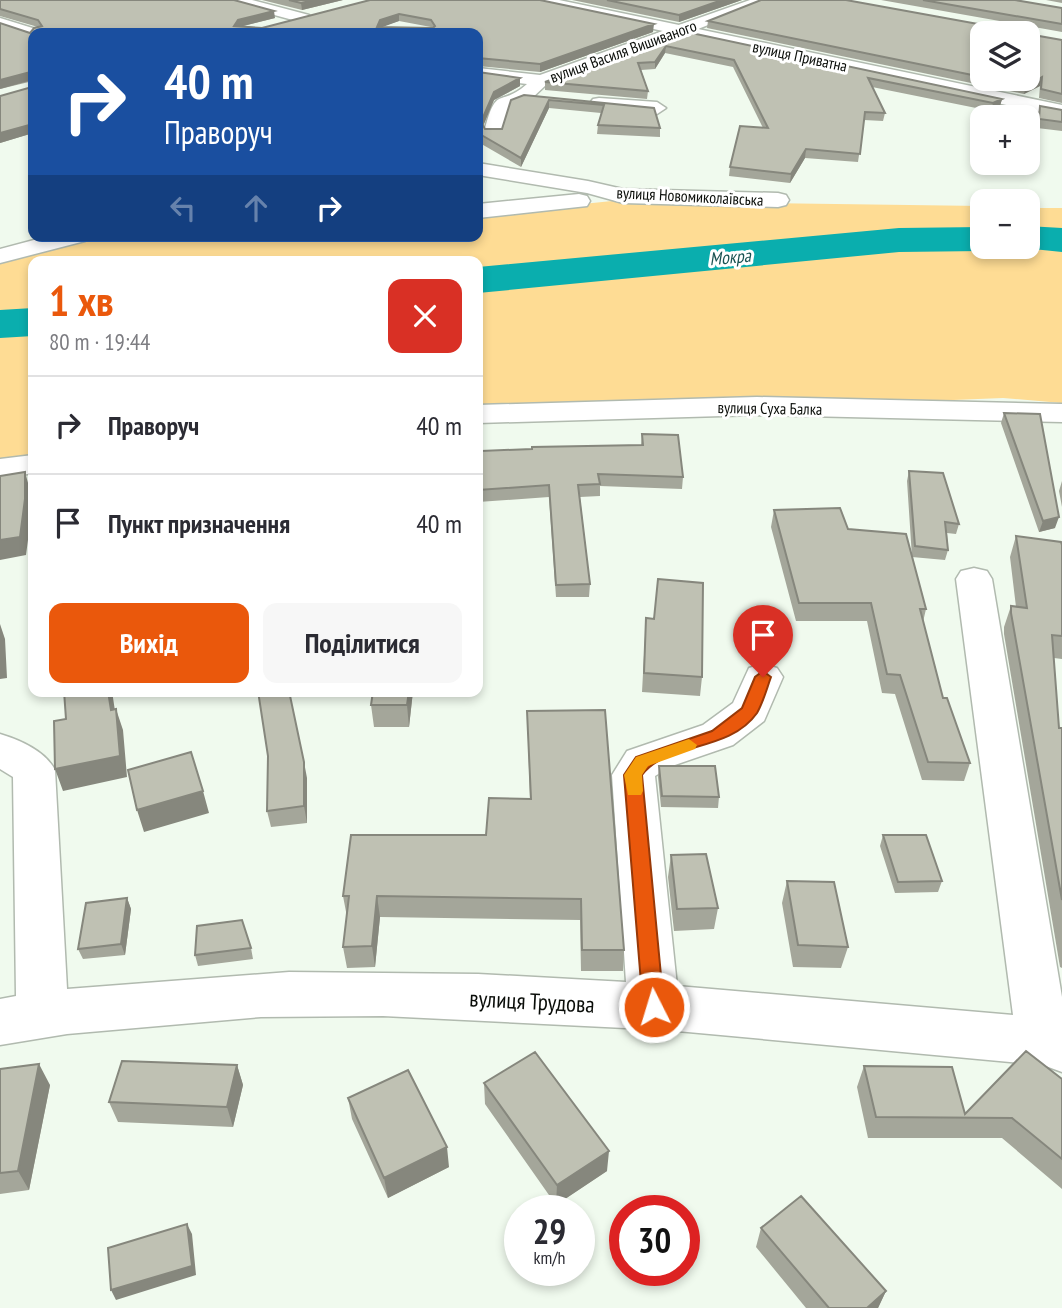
<!DOCTYPE html>
<html lang="uk">
<head>
<meta charset="utf-8">
<style>
	body { margin:0; font-family:"PT Sans Narrow",sans-serif; background:#f7f7f7; color:#2b2b33; height:100vh; display:flex; flex-direction:column; font-size:26px; white-space:nowrap }
	* { box-sizing:border-box; margin:0 }
	p { font-size:23px; color:#7c7c81 }
	.icon { flex:none; width:38px; height:38px; fill:none; stroke:currentColor; stroke-width:2; stroke-linecap:round; stroke-linejoin:round }
	.map { position:relative; flex:1; overflow:hidden }
	.drawer { position:absolute; left:28px; top:256px; width:455px; height:441px; display:flex; flex-direction:column; background:#fff; border-radius:14px; box-shadow:0 4px 10px #0003 }
	.drawer>* { flex:none }
	.banner { position:absolute; left:28px; top:28px; width:455px; height:214px; border-radius:14px; box-shadow:0 4px 10px #0003; background:#1a4fa0; color:#fff; overflow:hidden }
	.fabs { position:absolute; left:970px; top:21px; display:grid; gap:14px }
	.fabs a { display:grid; place-items:center; width:70px; height:70px; border-radius:14px; background:#fff; box-shadow:0 4px 10px #0003; font-size:35px }
	.speed { position:absolute; left:504px; top:1195px; display:flex; gap:14px; font-size:35px; font-weight:700; text-align:center }
	.speed>* { display:grid; place-content:center; width:91px; height:91px; border-radius:50%; background:#fff; box-shadow:0 4px 10px #0003; line-height:1 }
	.speed small { font-size:18px; font-weight:400 }
	.speed .limit { border:10px solid #d22; background:#fff; color:#111 }
	.pin { position:absolute; display:grid; place-items:center; width:60px; height:60px; color:#fff; margin:-72px -30px; border-radius:50% 50% 50% 0; rotate:-45deg; box-shadow:0 0 7px #0007 }
	.pin .icon { rotate:45deg }
	.me { position:absolute; width:77px; margin:-38px; rotate:355deg; stroke-linejoin:round; filter:drop-shadow(0 0 5px #0008) }
	.turn { display:flex; align-items:center; gap:24px; height:147px; padding:0 21px; font-size:32px }
	.turn .icon { width:91px; height:91px; stroke-width:2.5 }
	.turn b { display:block; font-size:49px; line-height:60px }
	.lanes { display:flex; align-items:center; height:66px; padding:0 21px; background:#0003; justify-content:center; gap:35px; direction:ltr }
	.lanes .off { opacity:.35 }
	.round { display:grid; place-items:center; flex:none; width:74px; height:74px; border-radius:14px; background:#f7f7f7 }
	.head { display:flex; align-items:center; justify-content:space-between; height:119px; padding:0 21px }
	h1 { font-size:42px; font-weight:700; line-height:52px; color:#ea580c }
	.action { display:flex; gap:14px; margin-top:auto; padding:14px 21px }
	.action a { flex:1; height:80px; border-radius:14px; background:#ea580c; color:#fff; font-size:28px; font-weight:700; line-height:80px; text-align:center }
	.action a+a { background:#f7f7f7; color:#2b2b33 }
	ul { padding:0; list-style:none }
	li { display:flex; align-items:center; gap:21px; height:98px; padding:0 21px; border-top:2px solid #e1e1e2 }
	li div { flex:1 }
	li b { display:block; font-size:26px }
	li em { font-style:normal }
	.map>svg:first-child { display:block }
	.green { fill:#fedc94 }
	.lines { fill:none; stroke-linecap:round; stroke-linejoin:round }
	.river { fill:#0aaeae; fill-rule:evenodd }
	.street-casing { stroke:#b1baaf; stroke-width:3 }
	.street { fill:#fff; fill-rule:evenodd }
	.wall { fill:#a4a69a; fill-rule:evenodd }
	.shaded-wall { fill:#86877d }
	.building { fill:#bfc1b3; stroke:#86877d; stroke-width:2; fill-rule:evenodd }
	.route { fill:#ea580c; stroke:#983908; stroke-width:2 }
	.slow { fill:#f59e0b }
	.labels { text-anchor:middle; dominant-baseline:central; stroke-width:6; stroke-linejoin:round; paint-order:stroke }
	.far-street-label { font-size:16px; fill:#0a0d09; stroke:#fff }
	.far-water-label { font-size:18px; font-style:italic; fill:#195252; stroke:#fff }
	.near-street-label { font-size:23px; fill:#0a0d09; stroke:#fff }
</style>
</head>
<body>
<div class="map">
<svg width="1062" height="1308" viewBox="0 0 1062 1308">
	<rect width="100%" height="100%" fill="#f0faee"/>
	<path class="green" d="M612,201l370,5v41h45v-39h35v195l-59,-5 -125,5 -130,-4 -169,3 -101,6v-147h-445v193l-33,5v-195l98,-28h380v-21z"/>
	<g class="lines">
		<path class="river" d="M1027,226l35,2v24l-48,-5h13z
			M982,227v20l14,1 -14,3 -83,1 -421,41v-26l421,-39z
			M33,308v28l-33,2v-28z"/>
		<defs>
			<path id="street" d="M228,0h24l57,15 3,3 -8,5 -74,-20z
				M531,0h28l120,25 71,-25h21l-73,29 364,76v12l-381,-82 -134,49 -17,16 -20,5 -9,31h-14l-3,-4c13,-50 15,-23 43,-48l-49,-6v-10l62,7 123,-44 -125,-27z
				M0,18l39,12 2,3h-8v5l-33,-10z
				M599,98l58,4 9,6 -9,6 -64,-7 -3,-4 3,-4z
				M478,163l110,18 35,8 155,4 8,2 3,5 -3,5 -8,2 -155,-4 -36,-10 -109,-18z
				M579,194l8,2 3,5 -3,5 -109,12v-14z
				M49,236h39l-3,5 -85,22v-14z
				M757,397l305,7v18l-305,-7 -279,8v-18z
				M33,455v18l-33,6v-20z
				M974,568l13,3 5,8 70,418v75l-19,-7 -377,-35 -283,-14 -122,1 -194,17 -67,11v-46l16,-3 -3,-219 -13,-8v-35c20,6 45,17 55,36l12,219 222,-17 189,2 148,8 -14,-207 15,-24 76,-26 30,-22 16,-35 14,-4 14,4 6,9 -19,44 -31,24 -61,21 -17,10 22,210 336,29 -57,-436 5,-8z"/>
		</defs>
		<use href="#street" class="street-casing"/>
		<use href="#street" class="street"/>
	</g>
	<path class="wall" d="M0,0l275,18 -32,8 19,2 108,-28 283,32 -113,40 -62,-6v-33h-445v100l-33,10v-47l32,-9 1,-6 -33,8 30,-56 8,-6 -38,-11zM399,21l32,6 1,1 -52,-1z
		M262,0h81l-41,10z
		M572,0h170l-63,22z
		M881,0h134l47,8v24z
		M1046,0h16v3z
		M708,21l320,13 34,6v63l-23,-5 1,-12 -16,8 -317,-66zM982,33l45,46h-45z
		M682,31l320,68 -2,7 -9,5 -119,-24 13,26 -2,8 -19,-1 -6,42 -53,-4 -15,25 -61,-7 1,-9 33,-39 -30,-61 -68,-14 -10,16 -14,1 7,21 -1,8 -102,-9v-8z
		M478,72l42,6v8l-26,14 -11,26 2,3h17l22,-34 130,13 6,20v9l-63,-3 1,-9 3,-12 -52,-5 -28,59 -43,-25z
		M1040,106l22,4v21l-25,-3 1,-13z
		M1004,413l51,115 -16,4 -38,-109z
		M642,434l41,43 -1,12 -82,-3v10l-20,1 10,87 -1,13h-33l-7,-100 -71,5v-60l3,9 160,-6z
		M909,471l50,53 -3,10 -9,-1 1,17 -3,10 -33,-3 -5,-76z
		M1062,481v26l-3,-16z
		M774,510l74,19 78,80 -3,13 20,76 27,65 -6,18 -42,-1 -27,-86 -13,-1 -15,-72h-71l-25,-94z
		M1016,536l46,9v114l-8,-1 5,70h3v240l-2,-1 -56,-333v-7l7,-21 5,1 -6,-50z
		M646,618l56,59 -2,19 -58,-4z
		M413,691l-4,36h-35l-3,-22z
		M527,711l97,239 -1,21h-42l-1,-51 -200,-3 -5,50 -28,1 -4,-21 4,-30 -4,-21 143,-61 44,-36z
		M659,766l60,31 -1,11 -57,-1 -3,-30z
		M307,778v45l-36,4 -4,-16z
		M883,835l59,46 -4,11 -43,1 -15,-47z
		M671,855l47,53 -4,21 -40,2 -6,-54z
		M787,881l61,66 -7,21 -48,-1 -11,-64z
		M127,898l4,11 -6,46 -42,4 -5,-10z
		M251,948l2,11 -55,7 -3,-11z
		M237,1065l6,20 -10,42 -115,-5 -9,-20z
		M864,1066l101,48 97,-35v110l-60,-51h-134l-11,-51z
		M0,1069l50,16 -21,105 -29,4z
		M484,1083l123,88 -51,34 -71,-101z
		M348,1098l101,69 -61,31 -36,-79z
		M761,1228l125,63 -8,17h-72l-50,-61z"/>
	<path class="shaded-wall" d="M314,0h29l-41,10 -1,-7z
		M722,0h20l-63,22v-7z
		M274,11l1,7 -36,9 -5,-1 4,-6z
		M399,14v7l-19,7 -3,-1 3,-7z
		M654,24l-1,8 -113,40v-8z
		M666,46l-1,7 -10,16v-7z
		M30,72l2,8 -32,9v-9z
		M1042,77l-2,9 -16,8 2,-8z
		M520,78v8l-26,14 -13,31v-9l13,-30z
		M1002,99l-2,7 -9,5 2,-8z
		M549,100v8l-28,59v-9z
		M33,124v9l-33,10v-10z
		M806,149l-1,9 -15,25 1,-9z
		M25,472l5,18 1,27 -5,38 -26,5v-20z
		M1059,517l-4,11 -16,4 4,-11z
		M0,624l5,15 2,39 -7,1z
		M108,691h4l6,40 -7,-21z
		M409,691h4l-4,36 -2,-22z
		M116,709l7,21 4,47 -64,14 -8,-22z
		M304,762l3,16v45l-3,-17z
		M203,791l6,22 -65,19 -7,-22z
		M377,896l3,21 -5,50 -3,-21z
		M127,898l4,11 -6,46 -4,-11z
		M39,1064l11,21 -21,105 -11,-19z
		M237,1065l6,20 -10,42 -6,-20z
		M447,1147l2,20 -61,31 -4,-20z
		M609,1151l-2,20 -51,34 1,-20z
		M187,1224l5,10 4,41 -80,25 -5,-10z
		M886,1291l-8,17h-11z"/>
	<path class="building" d="M0,0h234l40,11 -36,9 -4,6 28,2 108,-28h170l114,24 -114,40 -62,-6v-25h-445v42l-3,-3 -30,8v-57l30,10 4,-5 8,-2 -4,-6 -38,-11zM399,14l32,6 4,6 -2,2 -56,-1 3,-7z
		M289,0h25l-13,3z
		M607,0h115l-43,15z
		M761,0h85l154,28h26l2,6 34,6v54l-21,-5 1,-12 -16,9 -35,-7h36v-46h-45v44l-274,-56z
		M923,0h92l47,8v16z
		M682,31l320,68 -9,4 -125,-25 17,35 -20,-1 -5,42 -54,-5 -15,25 -61,-7 10,-41 28,2 -34,-68 -68,-14 -11,16 -17,1 10,28 -103,-9z
		M478,72l42,6 -26,14 -13,30 4,7h17l9,-29 13,-5 130,13 6,20 -62,-3 6,-20 -55,-5 -28,58 -43,-25z
		M33,77v47l-33,9v-37l32,-9z
		M1040,106l22,4v12l-23,-3z
		M1004,413l36,1 19,103 -16,4z
		M642,434l36,1 5,42 -85,-3 2,10 -22,1 12,99 -34,1 -7,-100 -71,5v-48h1l2,9 51,-2v-2l111,-2z
		M909,471l34,2 16,51 -14,-2 3,28 -33,-4z
		M25,472v27l-5,38 -20,3v-64z
		M840,508l8,21 58,5 20,75h-6l23,89h4l23,65 -42,-1 -28,-87 -13,-1 -16,-71h-72l-25,-93z
		M1016,536l45,6 1,3v91l-10,-1 7,93h3v172l-51,-287v-7l16,2z
		M658,579l45,4 -1,94 -58,-4 2,-55 8,1z
		M64,691h44l3,19 5,-1 4,47 -65,13 -1,-48 12,-2z
		M258,691h31l15,71v44l-37,5 1,-55z
		M373,691h36l-2,14h-36z
		M605,710l19,240h-42l-1,-51 -204,-3 -5,50 -29,1 6,-51h-6l8,-61h135l3,-37 42,1 -4,-88z
		M191,752l12,39 -66,19 -9,-40z
		M659,766h56l4,31 -57,-1z
		M883,835h43l16,46 -44,1z
		M706,854l12,54 -41,1 -6,-54z
		M787,881l47,1 14,65 -50,-2z
		M127,898l-6,46 -43,5 8,-46z
		M242,920l9,28 -56,7 2,-29z
		M1026,1051l36,28v80l-50,-41 -136,-1 -12,-51 88,1 13,47z
		M535,1052l74,99 -52,34 -73,-102z
		M122,1061l115,4 -10,42 -118,-5z
		M39,1064l-21,107 -18,2v-104z
		M408,1070l39,77 -63,31 -36,-80z
		M801,1196l85,95 -19,17h-38l-68,-80z
		M187,1224l5,42 -81,24 -3,-42z"/>
	<path class="route" d="M763,671l8,6c-4,11 -8,26 -14,36 -28,40 -91,29 -115,62l22,232 -3,7 -7,3 -8,-3 -3,-7 -19,-232 12,-18 76,-26 30,-23 13,-31z"/>
	<path class="slow" d="M689,739l8,6 -2,4 -47,17 -6,9 1,16 -2,4h-13l-4,-20 12,-18z"/>
	<g class="labels">
		<g class="far-street-label">
			<text transform="translate(623 51) rotate(-20)">вулиця Василя Вишиваного</text>
			<text transform="translate(800 56) rotate(12)">вулиця Приватна</text>
			<text transform="translate(690 196) rotate(3)">вулиця Новомиколаївська</text>
			<text transform="translate(770 408) rotate(1)">вулиця Суха Балка</text>
		</g>
		<g class="far-water-label">
			<text transform="translate(730 257) rotate(-5)">Мокра</text>
		</g>
		<g class="near-street-label">
			<text transform="translate(532 1001) rotate(3)">вулиця Трудова</text>
		</g>
	</g>
</svg>
<div class="fabs">
<a><svg class="icon" aria-label="layers" viewBox="0 0 24 24"><path d="M12 4l9 5-9 5-9-5zM3 14l9 5 9-5"/></svg></a>
<a>+</a>
<a>−</a>
</div>
<div class="speed"><div>29<small>km/h</small></div><div class="limit">30</div></div>
<div class="pin" style="left:763px;top:677px;background:#d93025"><svg class="icon" aria-label="arrive" viewBox="0 0 24 24"><path d="M6 21V4h12l-3 4 3 4H6"/></svg></div>
<svg class="me" style="left:654px;top:1007px" viewBox="-20 -20 40 40"><circle r="17" fill="#ea580c" stroke="#fff" stroke-width="3"/><path d="M0-11L8 9 0 5-8 9z" fill="#fff"/></svg>
<div class="banner">
<div class="turn"><svg class="icon" aria-label="right" viewBox="0 0 24 24"><path d="M7 20v-9h11M14 6l5 5-5 5"/></svg><div><b>40 m</b>Праворуч</div></div>
<div class="lanes"><svg class="icon off" aria-label="left" viewBox="0 0 24 24"><path d="M17 20v-9H6M10 6l-5 5 5 5"/></svg><svg class="icon off" aria-label="ahead" viewBox="0 0 24 24"><path d="M12 20V5M6 11l6-6 6 6"/></svg><svg class="icon" aria-label="right" viewBox="0 0 24 24"><path d="M7 20v-9h11M14 6l5 5-5 5"/></svg></div>
</div>
<section class="drawer">
<div class="head"><div><h1>1 хв</h1><p>80 m · 19:44</p></div><a class="round" style="background:#d93025;color:#fff"><svg class="icon" aria-label="close" viewBox="0 0 24 24"><path d="M6 6l12 12M18 6L6 18"/></svg></a></div>
<ul>
<li><svg class="icon" aria-label="right" viewBox="0 0 24 24"><path d="M7 20v-9h11M14 6l5 5-5 5"/></svg><div><b>Праворуч</b></div><em>40 m</em></li>
<li><svg class="icon" aria-label="arrive" viewBox="0 0 24 24"><path d="M6 21V4h12l-3 4 3 4H6"/></svg><div><b>Пункт призначення</b></div><em>40 m</em></li>
</ul>
<div class="action"><a>Вихід</a><a>Поділитися</a></div>
</section>
</div>
</body>
</html>
